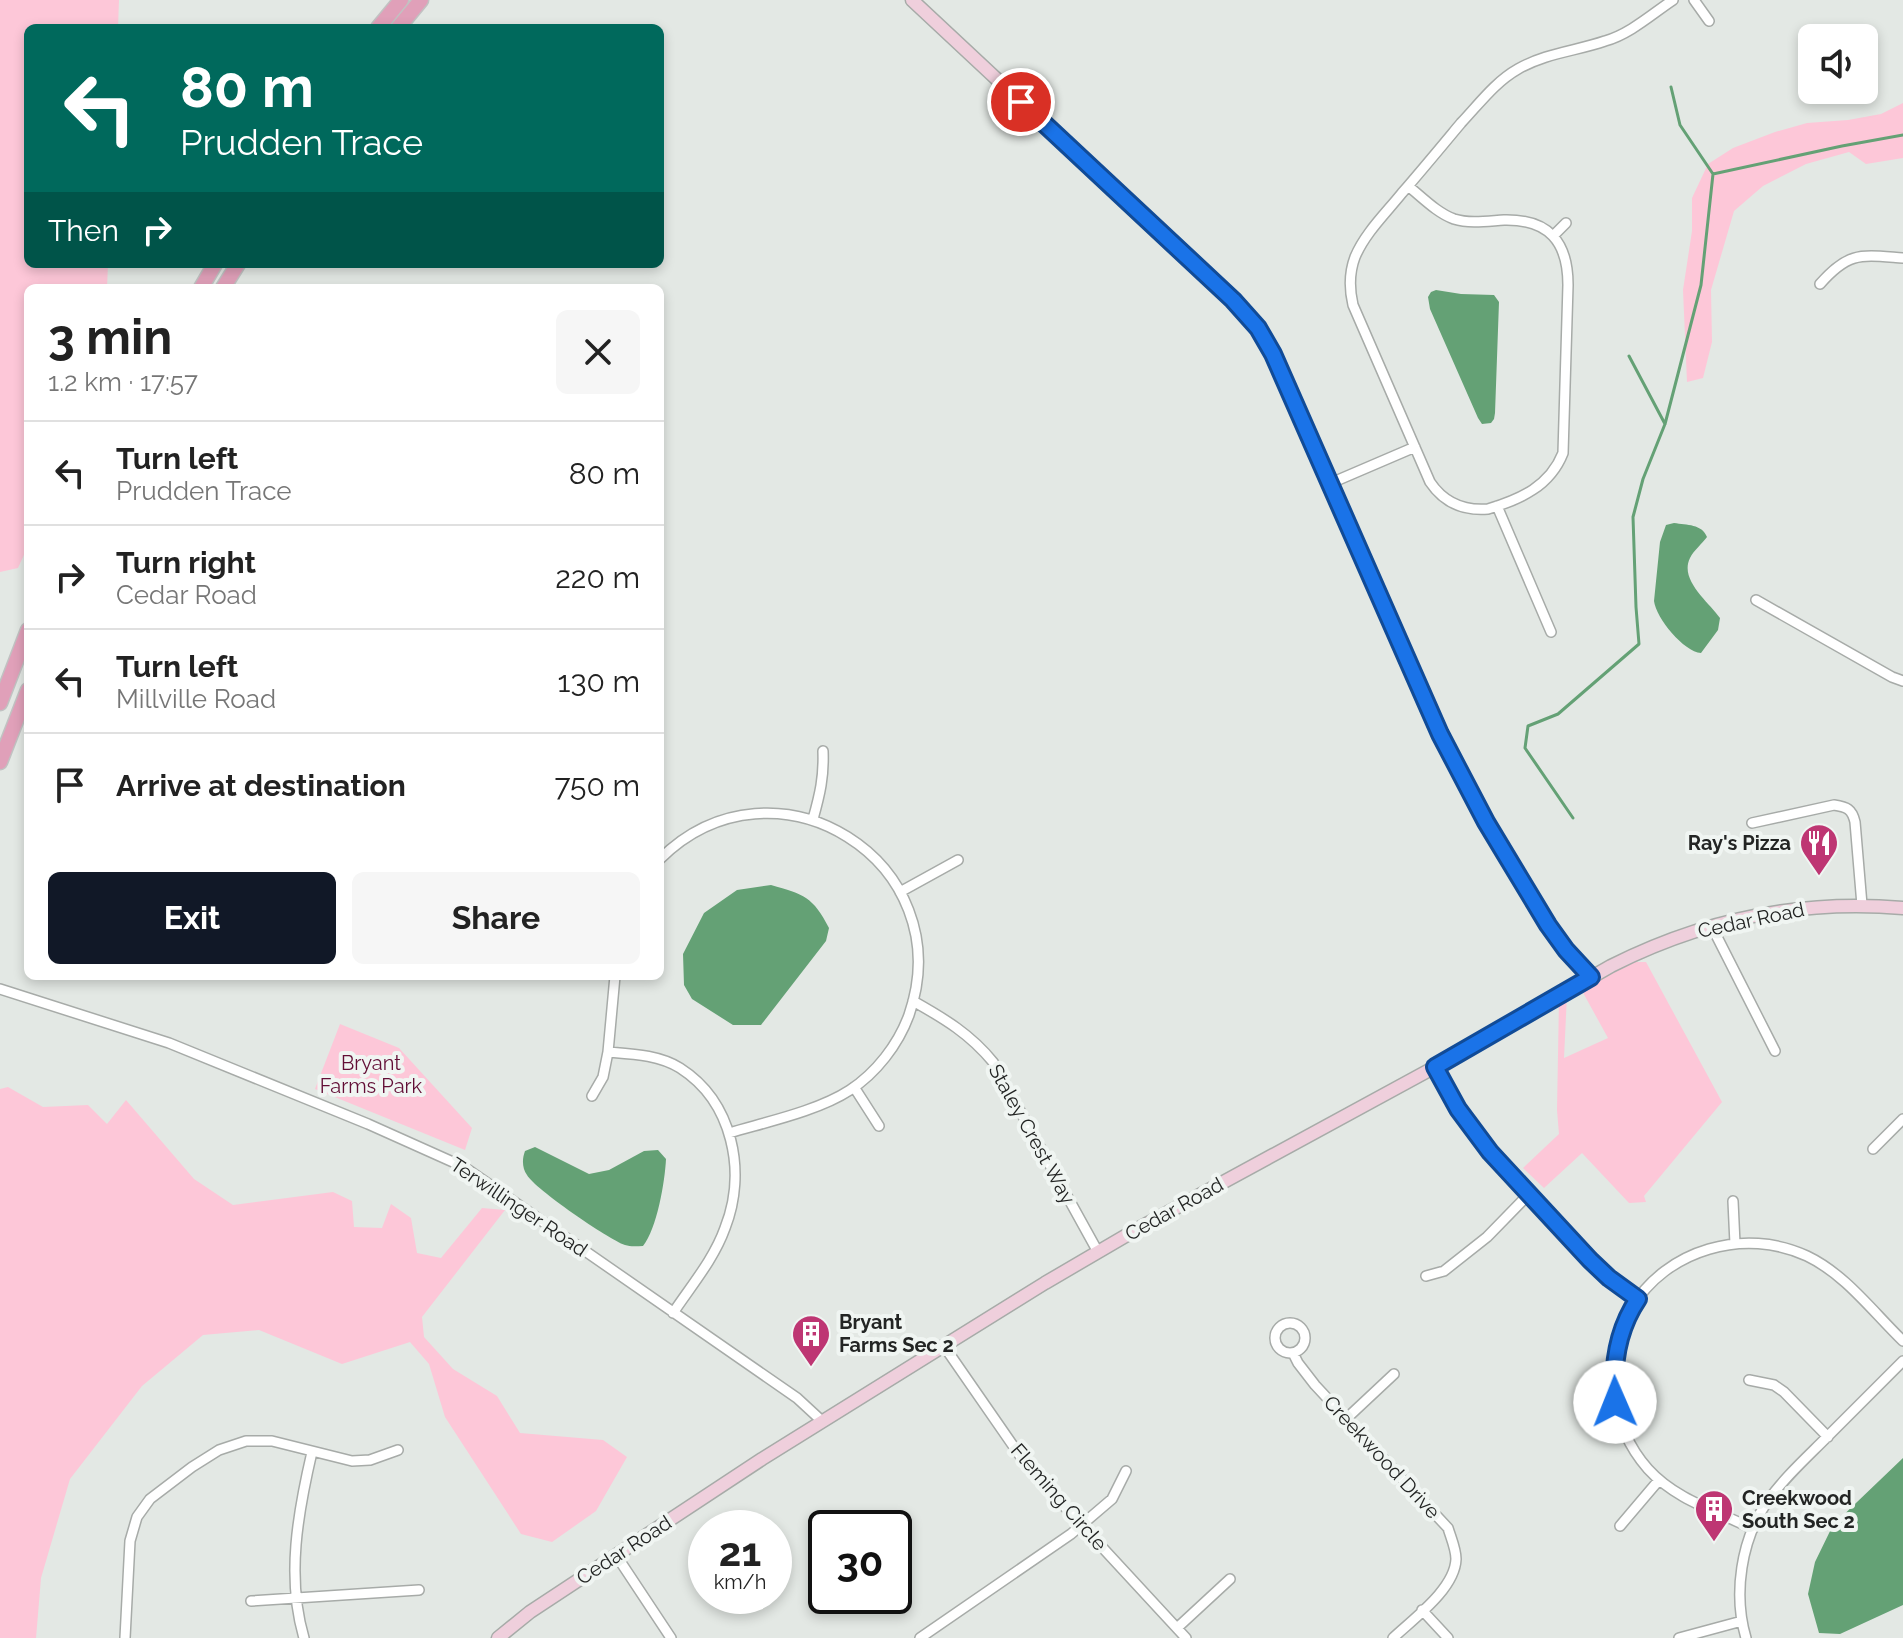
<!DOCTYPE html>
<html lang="en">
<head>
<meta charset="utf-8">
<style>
	body { margin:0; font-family:Raleway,sans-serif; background:#f6f6f6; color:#222; height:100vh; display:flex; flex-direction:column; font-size:30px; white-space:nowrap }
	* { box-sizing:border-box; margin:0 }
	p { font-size:26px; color:#767676 }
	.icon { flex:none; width:44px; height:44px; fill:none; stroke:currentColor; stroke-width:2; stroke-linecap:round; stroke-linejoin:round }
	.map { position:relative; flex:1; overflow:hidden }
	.side { position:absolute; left:24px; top:284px; width:640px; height:696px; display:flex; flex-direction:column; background:#fff; border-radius:12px; box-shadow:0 4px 12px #0003 }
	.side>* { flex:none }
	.guide { position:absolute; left:24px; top:24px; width:640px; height:244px; border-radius:12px; box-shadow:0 4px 12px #0003; background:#00695c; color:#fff; overflow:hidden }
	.fabs { position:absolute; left:1798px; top:24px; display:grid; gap:16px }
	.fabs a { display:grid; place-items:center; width:80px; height:80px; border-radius:12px; background:#fff; box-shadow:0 4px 12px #0003; font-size:40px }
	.speed { position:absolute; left:688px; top:1510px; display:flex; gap:16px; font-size:40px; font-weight:700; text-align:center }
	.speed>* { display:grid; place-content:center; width:104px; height:104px; border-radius:50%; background:#fff; box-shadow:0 4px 12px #0003; line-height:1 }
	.speed small { font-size:20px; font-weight:400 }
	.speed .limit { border:4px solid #111; border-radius:12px; background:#fff; color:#111 }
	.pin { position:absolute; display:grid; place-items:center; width:68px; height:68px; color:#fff; margin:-34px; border:4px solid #fff; border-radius:50%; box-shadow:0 2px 8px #0007 }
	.me { position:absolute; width:88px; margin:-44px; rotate:359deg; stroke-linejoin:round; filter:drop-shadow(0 0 6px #0008) }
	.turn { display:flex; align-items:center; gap:28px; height:168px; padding:0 24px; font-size:36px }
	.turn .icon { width:104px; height:104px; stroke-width:2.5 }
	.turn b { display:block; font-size:56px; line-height:68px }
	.then { display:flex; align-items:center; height:76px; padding:0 24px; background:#0003; gap:16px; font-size:30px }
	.round { display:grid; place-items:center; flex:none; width:84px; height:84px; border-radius:12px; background:#f6f6f6 }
	.overview { display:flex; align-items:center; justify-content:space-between; height:136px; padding:0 24px }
	h1 { font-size:48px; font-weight:700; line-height:60px }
	.action { display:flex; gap:16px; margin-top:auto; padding:16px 24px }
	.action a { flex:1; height:92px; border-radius:12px; background:#111827; color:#fff; font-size:32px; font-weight:700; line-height:92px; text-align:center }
	.action a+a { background:#f6f6f6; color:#222 }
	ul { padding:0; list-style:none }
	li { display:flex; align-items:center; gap:24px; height:104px; padding:0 24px; border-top:2px solid #e0e0e0 }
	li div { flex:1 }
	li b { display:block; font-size:30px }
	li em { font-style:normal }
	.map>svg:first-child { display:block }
	.green { fill:#fdc7d8 }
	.water { fill:#64a175 }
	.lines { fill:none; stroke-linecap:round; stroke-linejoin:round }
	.stream { stroke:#64a175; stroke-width:3 }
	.street-casing { stroke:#a7aba8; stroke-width:12 }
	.secondary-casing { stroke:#a7aba8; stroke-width:15 }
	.primary-casing { stroke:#c1c2c2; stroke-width:17 }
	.street { stroke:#fff; stroke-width:9 }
	.secondary { stroke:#efcfdc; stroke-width:12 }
	.primary { stroke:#e0a0b9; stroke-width:14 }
	.route-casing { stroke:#114b97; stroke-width:20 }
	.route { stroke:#1a73e8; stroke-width:14 }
	.labels { text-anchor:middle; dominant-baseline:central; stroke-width:8; stroke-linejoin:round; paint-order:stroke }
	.poi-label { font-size:20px; font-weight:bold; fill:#232524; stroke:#f0f5f2; text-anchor:start }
	.street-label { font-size:20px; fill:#232524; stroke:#f0f5f2 }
	.park-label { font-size:20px; fill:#620e36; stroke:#f0f5f2 }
</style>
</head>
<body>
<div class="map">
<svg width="1903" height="1638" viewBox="0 0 1903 1638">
	<rect width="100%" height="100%" fill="#e3e8e4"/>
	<path class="green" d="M0,0h119l-1,28h-90v236h80l-1,24h-79v258l-10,22 -18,4z
		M1903,103v55l-37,6 -17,-12 -43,12 -43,22 -29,25 -23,79 1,52 -9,36 -16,4 -4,-92 9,-59v-33l16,-34 25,-16 42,-16 32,-9 41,-3 33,-6z
		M1632,962h14l76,140 -78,94 2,6 -17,1 -47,-50 -38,35 -21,-20 36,-34 -2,-24 2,-110 8,-5 -3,63 44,-20 -27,-49z
		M340,1024l59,24 73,80 -7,22 -150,-61z
		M8,1087l35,20 45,-2 19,19 19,-24 68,79 39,26 100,-13 19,9 2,26 28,1 9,-24 20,14 6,35 24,5 41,-50 23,2 -83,107 2,20 29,32 44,27 23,37 83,7 24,17 -31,54 -44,31 -31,-8 -76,-117 -16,-53 -19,-22 -68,22 -83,-34 -56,5 -61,51 -72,93 -29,99 -5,60h-36v-549z"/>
	<path class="water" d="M1436,290l25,4 33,1 5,7 -4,111 -1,6 -3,4 -9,1 -4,-6 -48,-109 -2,-12 3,-5z
		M1674,523c13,2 28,1 33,14 -5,7 -13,13 -17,21 -11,22 19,44 30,60l-2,12 -17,23c-17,-1 -45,-35 -47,-52l6,-59 6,-17z
		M771,885c33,9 42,12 58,43l-3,13 -65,84h-28l-41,-26 -8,-14 -1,-31 21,-41 33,-23z
		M535,1147l54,27 20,-4 35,-19 14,-1 8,9c-1,22 -9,70 -23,87 -6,0 -12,1 -18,-1 -17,-6 -90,-56 -98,-70 -5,-7 -5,-16 -2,-24z
		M1903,1458v147l-63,29 -21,-1 -11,-39 7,-32 18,-37z"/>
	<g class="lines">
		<path class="stream" d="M1713,174l129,-28 61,-11
			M1629,356l36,68
			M1573,818l-48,-70 3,-22 30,-12 81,-70 -3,-37 -3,-90 10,-38 22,-55 36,-139 12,-111 -33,-49 -9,-38"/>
		<defs>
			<path id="street" d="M1694,0l15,21
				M1408,186c14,11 29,27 46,33 16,5 34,2 50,1 45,-1 64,22 64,65l-5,168c-13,33 -42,46 -75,56 -25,2 -44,-6 -58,-27l-77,-177c-4,-17 -4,-32 2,-48 10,-24 31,-44 47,-64 20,-23 39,-46 59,-70 18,-19 34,-41 57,-54 28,-16 58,-18 87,-28 25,-7 47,-27 68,-41
				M1553,236l13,-13
				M1820,284c29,-33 41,-29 83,-26
				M1331,483l84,-36
				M1497,506l54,126
				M1756,600l136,77 11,4
				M813,819c7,-25 11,-42 10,-68
				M1752,823l82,-18c13,2 18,4 21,17l7,83
				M660,859c115,-114 302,3 249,156 -11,30 -33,58 -59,75 -32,21 -84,32 -121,43
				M900,892l58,-32
				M1712,927l63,124
				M0,989l169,54 199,81 96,43 333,231 26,24
				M913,1001c32,18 57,33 80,61l105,190
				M608,1052c25,2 51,3 72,16 53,34 67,104 45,160 -11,31 -34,58 -52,85
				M1435,1067c30,60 71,104 117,152 18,19 35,41 56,58 9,8 20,15 30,22
				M854,1087l25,39
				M592,1096l11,-19 5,-25 7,-76
				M1873,1149l30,-30
				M1733,1201l2,43
				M1426,1276l18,-5 43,-34 41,-42
				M1275 1338a15 15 0 1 1 30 0a15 15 0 1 1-30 0Z
				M944,1346l79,114 41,46 122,132
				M1293,1353l5,10 17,22 133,143c3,10 8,21 8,31 -1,30 -43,60 -63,79
				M1749,1380l25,5 10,7 44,45
				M1347,1418l47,-44
				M1620,1526l39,-46
				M1753,1529c-36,-18 -77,-29 -105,-60 -38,-43 -46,-110 -17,-160 35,-60 114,-82 176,-53 38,18 66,56 96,85
				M616,1555l55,83
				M251,1601l168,-11
				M1422,1610l26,28
				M1177,1628l53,-49
				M125,1638l5,-97 7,-24 13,-18 42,-32 27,-17 27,-9h26l80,20 18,-1 28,-10
				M304,1638c-18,-61 -6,-126 8,-186
				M920,1638l151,-104 41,-35 14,-28
				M1679,1638l63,-17
				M1746,1638c-13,-44 -5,-98 21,-136 16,-23 38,-43 58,-63 26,-26 52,-52 78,-78"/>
			<path id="secondary" d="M912,0l321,300 25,28 15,26 167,380 46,88 62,103 18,25 25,27
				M498,1638l32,-26 232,-153 283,-176 94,-55 296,-161 176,-101c93,-47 188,-67 292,-58"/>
			<path id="primary" d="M378,28l23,-28
				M398,28l23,-28
				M201,288l14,-24
				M223,288l15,-24
				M0,703l28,-73
				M0,762l28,-72"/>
		</defs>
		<use href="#street" class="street-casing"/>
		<use href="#secondary" class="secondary-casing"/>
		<use href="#primary" class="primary-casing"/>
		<use href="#street" class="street"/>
		<use href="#secondary" class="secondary"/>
		<use href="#primary" class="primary"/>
	</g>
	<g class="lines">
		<defs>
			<path id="route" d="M1021,102l212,198 25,28 15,26 167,380 46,88 62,103 18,25 25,27 -156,90 23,42 32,43 100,108 19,18 29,21c-21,31 -26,66 -23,103"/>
		</defs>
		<use href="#route" class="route-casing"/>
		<use href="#route" class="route"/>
	</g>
	<defs>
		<symbol id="restaurant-pin" viewBox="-11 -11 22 30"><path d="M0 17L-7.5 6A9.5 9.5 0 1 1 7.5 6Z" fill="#be3673" stroke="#f0f5f2"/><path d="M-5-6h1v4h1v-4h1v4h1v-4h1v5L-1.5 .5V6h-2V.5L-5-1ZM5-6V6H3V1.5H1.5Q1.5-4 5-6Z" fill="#fff"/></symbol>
		<symbol id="building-pin" viewBox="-11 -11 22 30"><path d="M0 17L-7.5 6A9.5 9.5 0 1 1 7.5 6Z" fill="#be3673" stroke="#f0f5f2"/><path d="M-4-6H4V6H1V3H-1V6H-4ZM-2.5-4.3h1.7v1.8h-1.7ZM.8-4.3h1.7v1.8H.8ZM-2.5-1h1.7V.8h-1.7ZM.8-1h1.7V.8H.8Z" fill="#fff"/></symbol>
	</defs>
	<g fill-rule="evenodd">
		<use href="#restaurant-pin" x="1797" y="821" width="44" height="60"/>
		<use href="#building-pin" x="789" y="1312" width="44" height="60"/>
		<use href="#building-pin" x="1692" y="1487" width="44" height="60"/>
	</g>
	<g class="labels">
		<g class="poi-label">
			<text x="1791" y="843" text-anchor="end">Ray's Pizza</text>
			<text x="839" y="1322">Bryant<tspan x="839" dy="23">Farms Sec 2</tspan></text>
			<text x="1742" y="1498">Creekwood<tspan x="1742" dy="23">South Sec 2</tspan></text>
		</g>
		<g class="street-label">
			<text transform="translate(1751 920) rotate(-12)">Cedar Road</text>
			<text transform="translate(1032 1134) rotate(61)">Staley Crest Way</text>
			<text transform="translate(519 1207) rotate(34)">Terwillinger Road</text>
			<text transform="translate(1174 1209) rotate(-29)">Cedar Road</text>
			<text transform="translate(1382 1457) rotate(47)">Creekwood Drive</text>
			<text transform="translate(1059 1497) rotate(49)">Fleming Circle</text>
			<text transform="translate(624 1550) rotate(-33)">Cedar Road</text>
		</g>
		<g class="park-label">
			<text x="371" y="1063">Bryant<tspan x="371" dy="23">Farms Park</tspan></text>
		</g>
	</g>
</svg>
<div class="fabs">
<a><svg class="icon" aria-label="sound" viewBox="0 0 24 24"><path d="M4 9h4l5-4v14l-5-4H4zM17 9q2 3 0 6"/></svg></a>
</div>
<div class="speed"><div>21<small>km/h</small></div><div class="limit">30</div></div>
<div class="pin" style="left:1021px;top:102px;background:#d93025"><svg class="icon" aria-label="arrive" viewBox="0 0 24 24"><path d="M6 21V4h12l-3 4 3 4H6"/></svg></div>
<svg class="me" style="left:1615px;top:1402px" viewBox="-20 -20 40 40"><circle r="19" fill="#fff"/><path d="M0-13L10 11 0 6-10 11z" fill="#1a73e8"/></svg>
<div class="guide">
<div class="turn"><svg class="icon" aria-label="left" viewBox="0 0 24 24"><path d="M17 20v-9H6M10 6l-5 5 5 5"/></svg><div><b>80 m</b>Prudden Trace</div></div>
<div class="then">Then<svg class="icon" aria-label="right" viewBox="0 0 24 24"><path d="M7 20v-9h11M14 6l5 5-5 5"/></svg></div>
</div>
<section class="side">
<div class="overview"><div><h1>3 min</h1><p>1.2 km · 17:57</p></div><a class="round"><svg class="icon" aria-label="close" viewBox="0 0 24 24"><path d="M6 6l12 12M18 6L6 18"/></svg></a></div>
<ul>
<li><svg class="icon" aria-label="left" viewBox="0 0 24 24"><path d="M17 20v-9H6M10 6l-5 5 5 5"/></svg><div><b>Turn left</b><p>Prudden Trace</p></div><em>80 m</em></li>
<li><svg class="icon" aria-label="right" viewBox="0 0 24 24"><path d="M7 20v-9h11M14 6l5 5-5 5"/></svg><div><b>Turn right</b><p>Cedar Road</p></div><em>220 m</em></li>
<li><svg class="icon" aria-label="left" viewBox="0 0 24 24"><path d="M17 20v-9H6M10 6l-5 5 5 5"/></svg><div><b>Turn left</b><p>Millville Road</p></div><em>130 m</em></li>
<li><svg class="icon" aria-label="arrive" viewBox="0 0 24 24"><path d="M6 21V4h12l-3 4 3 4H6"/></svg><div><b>Arrive at destination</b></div><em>750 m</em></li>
</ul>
<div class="action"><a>Exit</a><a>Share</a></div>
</section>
</div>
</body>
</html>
